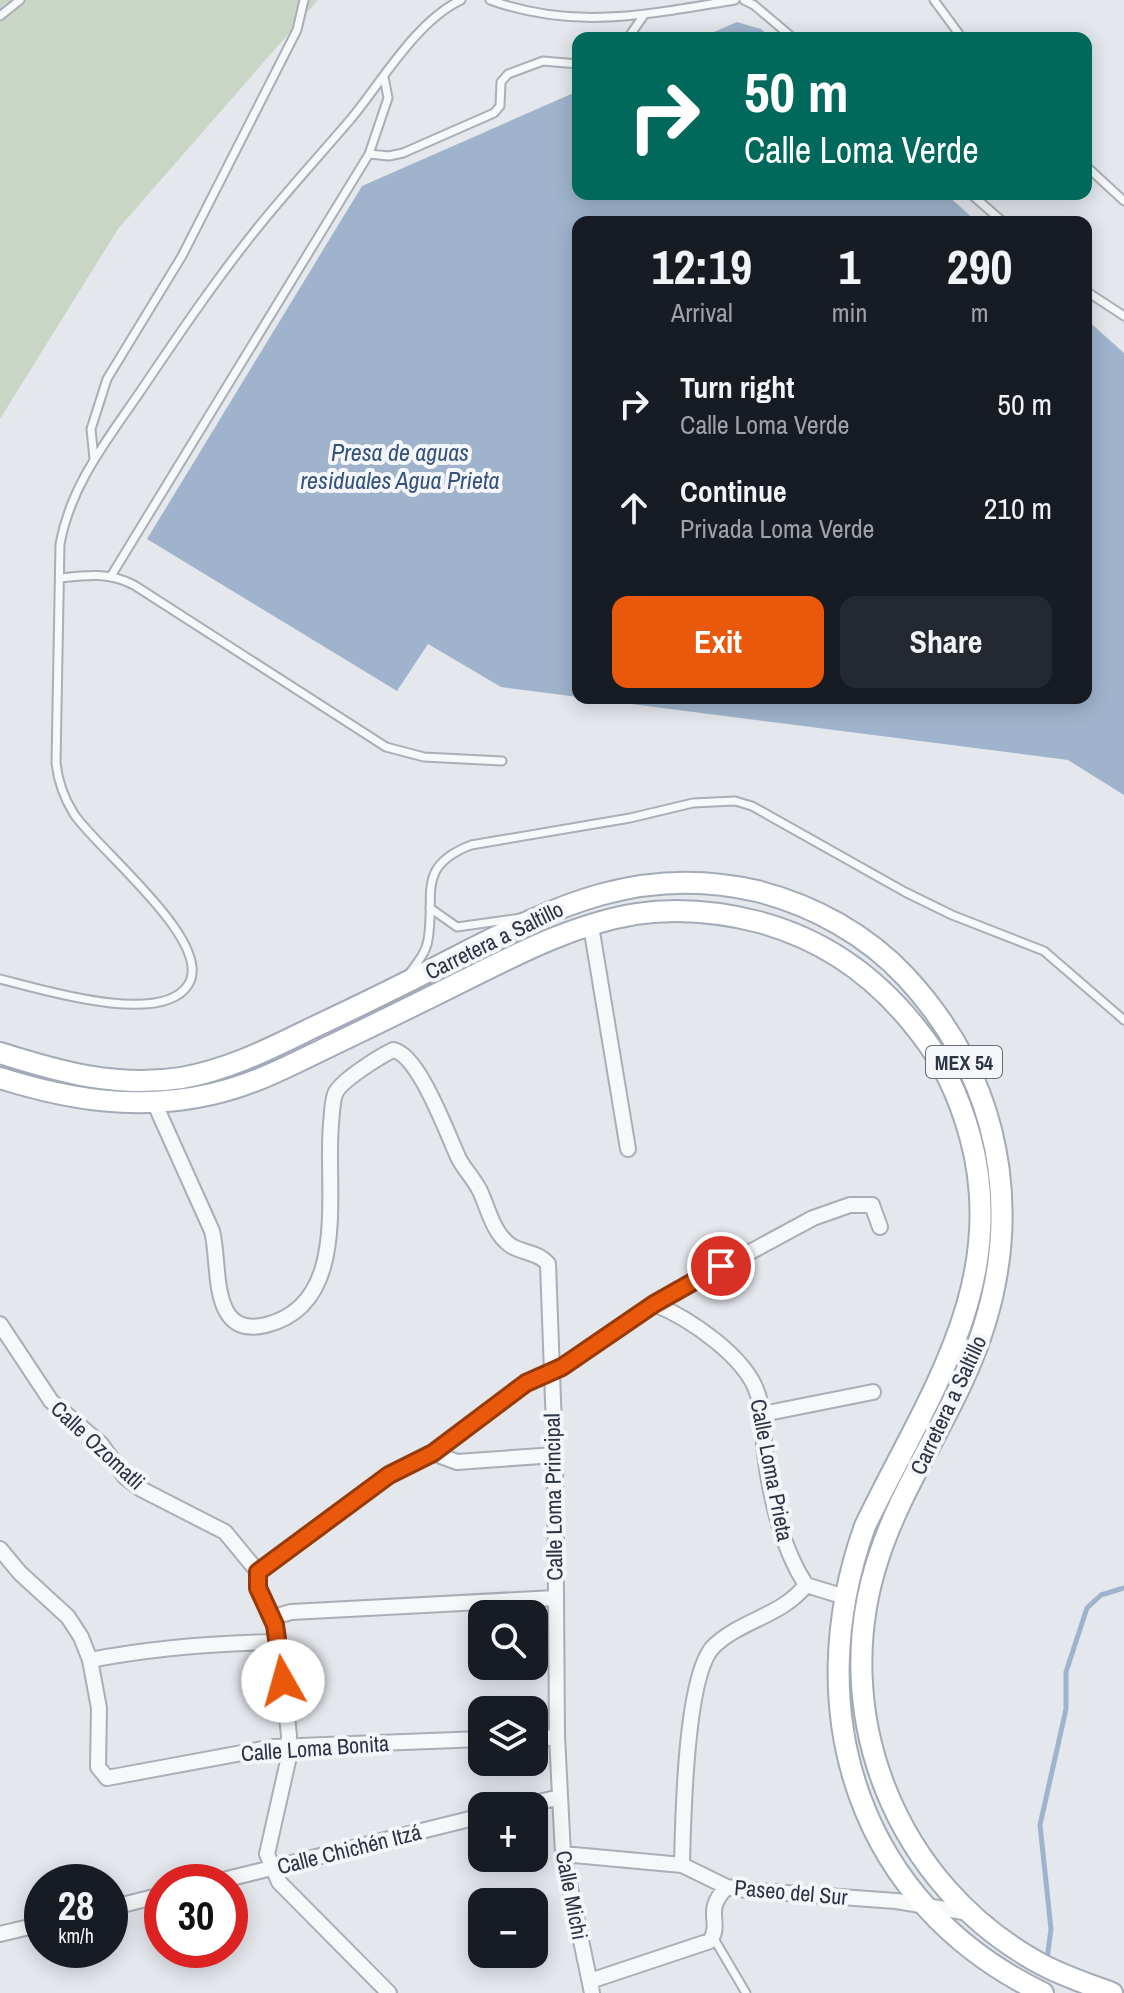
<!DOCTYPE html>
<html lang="en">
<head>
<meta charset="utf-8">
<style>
	body { margin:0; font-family:"Archivo Narrow",sans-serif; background:#242831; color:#f1f3f6; height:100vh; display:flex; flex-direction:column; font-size:30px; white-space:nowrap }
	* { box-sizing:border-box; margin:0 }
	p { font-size:26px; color:#9ea1a6 }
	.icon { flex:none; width:44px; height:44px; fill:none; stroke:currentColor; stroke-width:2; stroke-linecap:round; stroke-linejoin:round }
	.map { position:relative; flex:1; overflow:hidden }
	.sheet { position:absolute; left:572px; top:216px; width:520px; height:488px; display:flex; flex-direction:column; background:#171b24; border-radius:16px; box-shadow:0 4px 20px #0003 }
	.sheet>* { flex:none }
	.guide { position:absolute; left:572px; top:32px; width:520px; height:168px; border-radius:16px; box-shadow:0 4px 20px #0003; background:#00695c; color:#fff; overflow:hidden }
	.tools { position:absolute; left:468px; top:1600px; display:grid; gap:16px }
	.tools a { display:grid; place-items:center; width:80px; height:80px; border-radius:16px; background:#171b24; box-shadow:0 4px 20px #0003; font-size:40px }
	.speed { position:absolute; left:24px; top:1864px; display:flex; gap:16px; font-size:40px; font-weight:700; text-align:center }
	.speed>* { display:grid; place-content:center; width:104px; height:104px; border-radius:50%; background:#171b24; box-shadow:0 4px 20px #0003; line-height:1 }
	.speed small { font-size:20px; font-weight:400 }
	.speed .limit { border:12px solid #d22; background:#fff; color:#111 }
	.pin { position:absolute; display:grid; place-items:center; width:68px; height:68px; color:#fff; margin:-34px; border:4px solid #fff; border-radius:50%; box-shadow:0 2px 8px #0007 }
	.me { position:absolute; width:88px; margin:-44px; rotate:353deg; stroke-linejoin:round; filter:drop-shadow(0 0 6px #0008) }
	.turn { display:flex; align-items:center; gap:28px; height:168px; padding:0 40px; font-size:36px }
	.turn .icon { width:104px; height:104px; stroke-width:2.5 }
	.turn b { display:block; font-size:56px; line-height:68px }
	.eta { display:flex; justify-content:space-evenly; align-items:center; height:136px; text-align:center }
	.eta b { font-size:48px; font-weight:700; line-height:56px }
	.action { display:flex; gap:16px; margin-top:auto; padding:16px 40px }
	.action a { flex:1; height:92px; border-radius:16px; background:#ea580c; color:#fff; font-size:32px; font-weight:700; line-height:92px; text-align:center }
	.action a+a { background:#242831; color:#f1f3f6 }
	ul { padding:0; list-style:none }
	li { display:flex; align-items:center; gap:24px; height:104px; padding:0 40px }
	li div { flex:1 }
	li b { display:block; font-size:30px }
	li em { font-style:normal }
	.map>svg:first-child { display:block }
	.green { fill:#c9d6c5 }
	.water { fill:#9fb4cc }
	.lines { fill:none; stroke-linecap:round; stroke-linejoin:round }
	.stream { stroke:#9fb4cc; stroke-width:5 }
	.service-casing { stroke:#a9aeb7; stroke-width:11 }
	.minor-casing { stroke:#a9aeb7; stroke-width:18 }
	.primary-casing { stroke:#a3abb8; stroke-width:24 }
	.service { stroke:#f7f8fa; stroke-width:7 }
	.minor { stroke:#f7f8fa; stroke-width:14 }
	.primary { stroke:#fff; stroke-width:20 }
	.route-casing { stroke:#983908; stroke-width:20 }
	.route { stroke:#ea580c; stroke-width:14 }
	.labels { text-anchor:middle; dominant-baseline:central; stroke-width:8; stroke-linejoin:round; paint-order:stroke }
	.shield { fill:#f4f6f9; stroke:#676e7b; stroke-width:2 }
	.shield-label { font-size:20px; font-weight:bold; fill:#2b3445 }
	.street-label { font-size:22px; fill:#2b3445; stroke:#f4f6f9 }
	.water-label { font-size:24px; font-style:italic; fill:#34527a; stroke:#f4f6f9 }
</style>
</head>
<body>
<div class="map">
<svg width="1124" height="1993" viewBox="0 0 1124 1993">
	<rect width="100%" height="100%" fill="#e4e7ec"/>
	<path class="green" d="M0,0h318l-200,229 -118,190z"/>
	<path class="water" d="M737,22l24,7 10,9h-71z
		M578,91v103h368l31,28h-399v475l-77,-10 -73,-43 -31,47 -250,-152 215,-353z
		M1086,319l38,34v442l-56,-35 -484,-62h502z"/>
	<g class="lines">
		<path class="stream" d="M1047,1959l4,-30 -11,-104 26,-116v-37l21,-64 14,-13 23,-7"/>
		<defs>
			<path id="service" d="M490,0c85,31 159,14 245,0
				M744,0l10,5 39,33
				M934,0l28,38
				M0,16l20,-16
				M628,38l16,-23
				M369,154l20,2 14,-3 91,-40 6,-7 1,-24 7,-8 35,-13 35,3
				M1086,166l38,35
				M971,194l32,28
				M1086,291l38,25
				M94,459l-3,-30 16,-50 75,-123 115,-226 7,-30
				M111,576l258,-422 19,-56 -4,-21
				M60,578c27,-3 49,-6 74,7l252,162 38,10 78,4
				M430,908l27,19 64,-9
				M409,974c8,-11 17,-21 19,-34 8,-46 -13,-73 43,-95l159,-27 63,-15 42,-2 17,5 153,86 47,23 92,36 80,69
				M0,979c40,10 161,48 188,6 28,-42 -91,-136 -114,-171 -10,-16 -16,-32 -18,-51l4,-219c11,-60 48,-105 82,-155 37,-55 75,-111 117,-163 29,-36 61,-71 91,-106 31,-37 66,-99 111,-120
				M713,1937l33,56"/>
			<path id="minor" d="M591,926l37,223
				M154,1102l58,129c9,33 -4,108 54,94 85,-21 59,-135 65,-201 1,-10 1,-21 4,-30 5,-13 44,-37 58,-44 26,4 55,86 66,109 6,11 15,20 21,32 8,17 13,42 30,54 11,8 29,7 38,19l7,191 2,282 6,117 29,139
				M654,1304c35,14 93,53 104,91 5,16 5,32 6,49 5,48 16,101 42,141
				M0,1324l51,77 50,43 24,33 16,12 84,43 33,40
				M763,1414l110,-22
				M433,1453l24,9 98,-7
				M0,1549l20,24 48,44 13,20 9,23 9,48 -1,59 9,11 167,-31 208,-8
				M258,1572l131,-97 44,-22 93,-70 36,-16 92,-63 159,-86 37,-13h22l8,22
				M258,1572v16l15,29 8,37 8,82 -1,25 -21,93 12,28 110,111
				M806,1585l39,12
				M273,1617l18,-5 264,-14
				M90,1660c63,-12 124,-17 188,-18
				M534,1738l23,-1
				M522,1806l38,-9
				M563,1854l119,11 45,22 19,3 150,11 73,12
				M682,1865c1,-43 3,-191 32,-219 27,-26 68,-30 92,-61
				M215,1882l267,-66
				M110,1908l52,-13
				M0,1934l42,-10
				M590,1981l120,-40c13,-20 -8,-29 17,-54"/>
			<path id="primary" d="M0,1053c60,19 117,35 181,25 47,-8 88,-29 131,-50 49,-23 98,-47 146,-72 100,-51 184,-92 299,-65 56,14 110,44 149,86 106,115 122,263 57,403 -27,59 -64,115 -84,176 -53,157 17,330 162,408 22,12 47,20 71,29
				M0,1078c70,22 139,33 212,16 41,-9 77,-28 114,-46 46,-22 93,-45 139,-68 54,-27 110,-56 171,-66 40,-6 84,-2 123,8 67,18 120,57 161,111 24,30 40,67 50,103 41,148 -44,263 -105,390 -67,187 -6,379 178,467"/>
		</defs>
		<use href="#service" class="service-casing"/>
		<use href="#minor" class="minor-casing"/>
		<use href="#primary" class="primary-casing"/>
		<use href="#service" class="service"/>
		<use href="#minor" class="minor"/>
		<use href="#primary" class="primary"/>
	</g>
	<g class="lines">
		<defs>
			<path id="route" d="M283,1681l-8,-56 -17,-37v-16l131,-97 44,-22 93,-70 36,-16 92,-63 67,-38"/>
		</defs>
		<use href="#route" class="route-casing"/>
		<use href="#route" class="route"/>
	</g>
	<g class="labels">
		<rect class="shield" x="926" y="1046" width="76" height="32" rx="6"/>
		<g class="shield-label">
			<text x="964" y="1062">MEX 54</text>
		</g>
		<g class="street-label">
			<text transform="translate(494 940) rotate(-26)">Carretera a Saltillo</text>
			<text transform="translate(948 1405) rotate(-65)">Carretera a Saltillo</text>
			<text transform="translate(98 1445) rotate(43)">Calle Ozomatli</text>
			<text transform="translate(772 1470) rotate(79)">Calle Loma Prieta</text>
			<text transform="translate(553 1497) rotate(-91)">Calle Loma Principal</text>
			<text transform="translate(315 1748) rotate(-4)">Calle Loma Bonita</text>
			<text transform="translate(349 1849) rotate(-14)">Calle Chichén Itzá</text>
			<text transform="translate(791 1892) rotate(5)">Paseo del Sur</text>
			<text transform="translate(572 1895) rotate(79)">Calle Michi</text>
		</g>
		<g class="water-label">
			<text x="400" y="452">Presa de aguas<tspan x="400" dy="28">residuales Agua Prieta</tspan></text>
		</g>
	</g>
</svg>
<div class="tools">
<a><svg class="icon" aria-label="search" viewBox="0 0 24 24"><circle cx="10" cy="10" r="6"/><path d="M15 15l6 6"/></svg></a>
<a><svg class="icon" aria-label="layers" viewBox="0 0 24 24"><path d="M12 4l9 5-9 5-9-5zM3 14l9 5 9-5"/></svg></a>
<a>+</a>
<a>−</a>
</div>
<div class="speed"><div>28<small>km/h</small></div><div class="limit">30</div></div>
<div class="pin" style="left:721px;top:1266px;background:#d93025"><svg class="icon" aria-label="arrive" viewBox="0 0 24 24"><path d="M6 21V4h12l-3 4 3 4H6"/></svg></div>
<svg class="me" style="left:283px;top:1681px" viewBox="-20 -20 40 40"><circle r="19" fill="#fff"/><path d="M0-13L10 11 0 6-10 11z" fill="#ea580c"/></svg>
<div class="guide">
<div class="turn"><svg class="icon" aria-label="right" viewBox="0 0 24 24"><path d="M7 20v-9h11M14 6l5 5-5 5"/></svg><div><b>50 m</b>Calle Loma Verde</div></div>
</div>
<section class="sheet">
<div class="eta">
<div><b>12:19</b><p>Arrival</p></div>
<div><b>1</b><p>min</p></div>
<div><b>290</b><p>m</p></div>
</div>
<ul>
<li><svg class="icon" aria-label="right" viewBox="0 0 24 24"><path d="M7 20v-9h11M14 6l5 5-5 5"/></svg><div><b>Turn right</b><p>Calle Loma Verde</p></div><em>50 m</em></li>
<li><svg class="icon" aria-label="ahead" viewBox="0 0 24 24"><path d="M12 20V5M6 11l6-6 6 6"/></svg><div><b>Continue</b><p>Privada Loma Verde</p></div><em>210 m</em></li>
</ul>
<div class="action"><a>Exit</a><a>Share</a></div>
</section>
</div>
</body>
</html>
